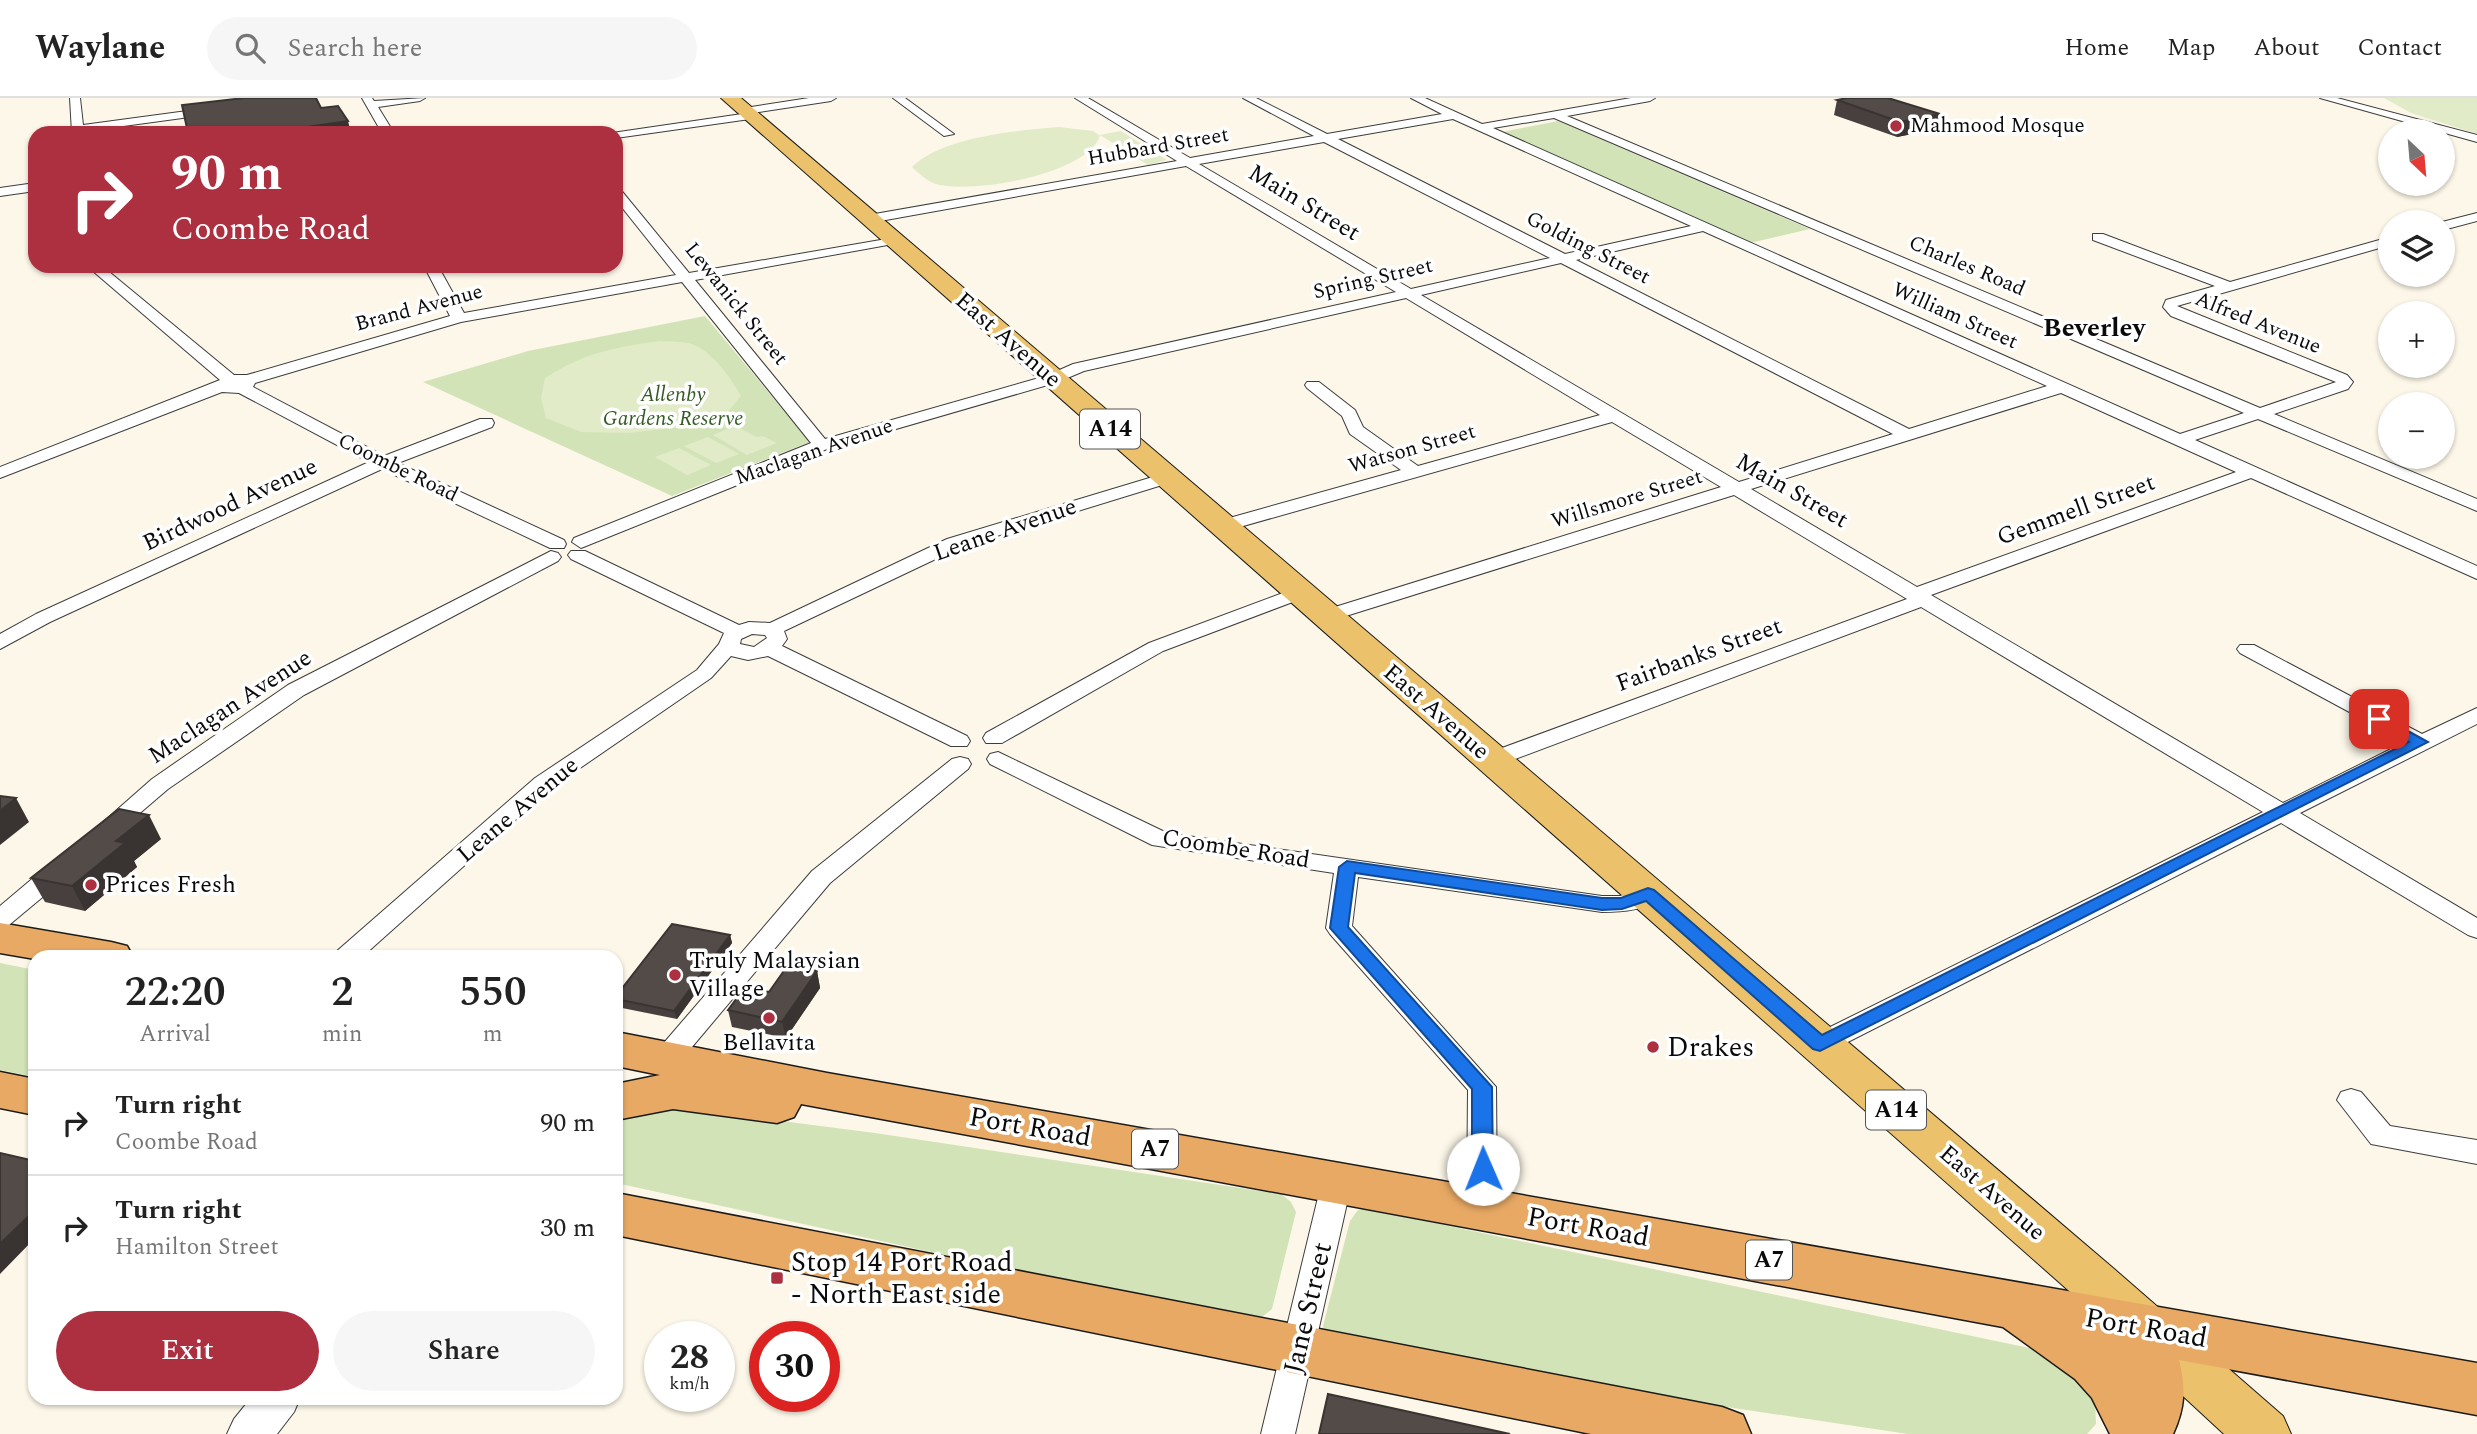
<!DOCTYPE html>
<html lang="en">
<head>
<meta charset="utf-8">
<style>
	body { margin:0; font-family:Spectral,serif; background:#f6f6f6; color:#222; height:100vh; display:flex; flex-direction:column; font-size:26px; white-space:nowrap }
	* { box-sizing:border-box; margin:0 }
	p { font-size:23px; color:#767676 }
	.icon { flex:none; width:38px; height:38px; fill:none; stroke:currentColor; stroke-width:2; stroke-linecap:round; stroke-linejoin:round }
	.map { position:relative; flex:1; overflow:hidden }
	.side { position:absolute; left:28px; top:852px; width:595px; height:455px; display:flex; flex-direction:column; background:#fff; border-radius:21px; box-shadow:0 2px 5px #0004 }
	.side>* { flex:none }
	.top-card { position:absolute; left:28px; top:28px; width:595px; height:147px; border-radius:21px; box-shadow:0 2px 5px #0004; background:#ac3040; color:#fff; overflow:hidden }
	.needle { width:46px; rotate:154deg }
	.tools { position:absolute; left:2378px; top:21px; display:grid; gap:14px }
	.tools a { display:grid; place-items:center; width:77px; height:77px; border-radius:50%; background:#fff; box-shadow:0 2px 5px #0004; font-size:35px }
	.speed { position:absolute; left:644px; top:1223px; display:flex; gap:14px; font-size:35px; font-weight:700; text-align:center }
	.speed>* { display:grid; place-content:center; width:91px; height:91px; border-radius:50%; background:#fff; box-shadow:0 2px 5px #0004; line-height:1 }
	.speed small { font-size:18px; font-weight:400 }
	.speed .limit { border:10px solid #d22; background:#fff; color:#111 }
	.pin { position:absolute; display:grid; place-items:center; width:60px; height:60px; color:#fff; margin:-30px; border-radius:14px; box-shadow:0 4px 10px #0006 }
	.me { position:absolute; width:77px; margin:-38px; rotate:359deg; stroke-linejoin:round; filter:drop-shadow(0 0 5px #0008) }
	.turn { display:flex; align-items:center; gap:24px; height:147px; padding:0 28px; font-size:32px }
	.turn .icon { width:91px; height:91px; stroke-width:2.5 }
	.turn b { display:block; font-size:49px; line-height:60px }
	.eta { display:flex; justify-content:space-evenly; align-items:center; height:119px; text-align:center }
	.eta b { font-size:42px; font-weight:600; line-height:49px }
	.action { display:flex; gap:14px; margin-top:auto; padding:14px 28px }
	.action a { flex:1; height:80px; border-radius:42px; background:#ac3040; color:#fff; font-size:28px; font-weight:600; line-height:80px; text-align:center }
	.action a+a { background:#f6f6f6; color:#222 }
	ul { padding:0; list-style:none }
	li { display:flex; align-items:center; gap:21px; height:105px; padding:0 28px; border-top:2px solid #e0e0e0 }
	li div { flex:1 }
	li b { display:block; font-size:26px }
	li em { font-style:normal }
	header { display:flex; align-items:center; gap:42px; box-sizing:border-box; height:98px; padding:0 35px; background:#fff; border-bottom:2px solid #e0e0e0 }
	header strong { font-size:33px }
	nav { display:flex; gap:38px; margin-inline-start:auto; font-size:24px }
	.search { width:490px; height:63px; background:#f6f6f6; display:flex; align-items:center; gap:18px; box-sizing:border-box; padding:0 24px; border-radius:38px; color:#767676; font-size:26px }
	.map>svg:first-child { display:block }
	.green { fill:#d2e3b7 }
	.pitch { fill:#e2ebc8 }
	.lines { fill:none; stroke-linecap:round; stroke-linejoin:round }
	.minor-casing { stroke:#3d3d3d; stroke-width:2 }
	.tertiary-casing { stroke:#3d3d3d; stroke-width:2 }
	.primary-casing { stroke:#1b1b1b; stroke-width:2 }
	.trunk-casing { stroke:#1b1b1b; stroke-width:3 }
	.minor { fill:#fff; fill-rule:evenodd }
	.tertiary { fill:#fff; fill-rule:evenodd }
	.primary { fill:#ebc16b; fill-rule:evenodd }
	.trunk { fill:#e8a964; fill-rule:evenodd }
	.wall { fill:#47403e }
	.shaded-wall { fill:#393432 }
	.building { fill:#524b48; stroke:#393432; stroke-width:2 }
	.route { fill:#1a73e8; stroke:#114b97; stroke-width:2 }
	.poi-dot { fill:#ac3040; stroke:#fff; stroke-width:2.5 }
	.labels { text-anchor:middle; dominant-baseline:central; stroke-width:7; stroke-linejoin:round; paint-order:stroke }
	.far-poi-label { font-size:21px; fill:#0a0a0a; stroke:#fff; text-anchor:start }
	.far-street-label { font-size:21px; fill:#0a0a0a; stroke:#fff }
	.far-park-label { font-size:21px; font-style:italic; fill:#325a22; stroke:#fff }
	.shield { fill:#fff; stroke:#545454; stroke-width:2 }
	.shield-label { font-size:23px; font-weight:bold; fill:#0a0a0a }
	.street-label { font-size:24px; fill:#0a0a0a; stroke:#fff }
	.poi-label { font-size:24px; fill:#0a0a0a; stroke:#fff; text-anchor:start }
	.far-district-label { font-size:26px; font-weight:bold; fill:#0a0a0a; stroke:#fff }
	.near-poi-label { font-size:28px; fill:#0a0a0a; stroke:#fff; text-anchor:start }
	.near-street-label { font-size:28px; fill:#0a0a0a; stroke:#fff }
</style>
</head>
<body>
<header>
<strong>Waylane</strong>
<div class="search"><svg class="icon" aria-label="search" viewBox="0 0 24 24"><circle cx="10" cy="10" r="6"/><path d="M15 15l6 6"/></svg>Search here</div>
<nav><a>Home</a><a>Map</a><a>About</a><a>Contact</a></nav>
</header>
<div class="map">
<svg width="2477" height="1336" viewBox="0 0 2477 1336">
	<rect width="100%" height="100%" fill="#fdf7e9"/>
	<path class="green" d="M1558,23l252,108 -60,14 -248,-111z
		M705,218l105,126 -138,54 -249,-114 105,-31z
		M0,865l35,7v107l-35,-7z
		M664,1008l211,27 406,61 10,8 5,10 -24,97 -10,8 -15,4 -631,-138v-65z
		M1368,1111l680,143 47,46 1,26 -9,10h-179l-248,-37 -335,-62 -2,-9 27,-105 8,-11z"/>
	<path class="pitch" d="M2384,0h93v36l-66,-21z
		M1059,29l34,4 6,4 22,-4 46,29 -19,5 -48,-30c-10,39 -132,61 -167,48 -8,-4 -15,-10 -21,-16 29,-30 107,-37 147,-40z
		M659,243c10,1 24,0 33,3 21,8 39,34 49,52l-15,18 -36,12 -62,7 -47,-1 -35,-14 -5,-20 4,-20c41,-26 68,-30 114,-37z
		M735,328l22,11 5,-1 15,7 -30,12 -34,-20z
		M708,339l31,17 -23,9 -32,-17z
		M679,350l32,17 -24,10 -32,-18z"/>
	<g class="lines">
		<defs>
			<path id="minor" d="M70,0h10l3,27 178,-24 1,-3h10l1,3 -9,6 -192,26z
				M362,0h10l2,3 51,-3 -5,3 -42,6 16,26h-12z
				M809,0h27l-5,3 -79,12 4,3 -6,3 -134,19v-5h-4l130,-19 -3,-3 6,-3z
				M893,0h12l49,36 -10,2z
				M1075,0h13l102,60 124,-22 -71,-38h13l71,36 115,-20 -31,-16h14l57,26 149,-26h24l-5,3 -83,15 693,292 76,-26 -165,-66 -8,-9 3,-7 49,-14 -122,-46v-6h10l127,48 160,-45v8l-213,61 170,69 6,7 -5,7 -74,25 203,85v12l-219,-92 -63,21 282,126v13l-226,-101 -320,117 352,208 122,-61 -165,-89 -3,-4 3,-4h14l168,89 55,-26v16l-177,89 177,105v20l-9,-3 -187,-112 -451,228 -10,3 -10,-3 -4,-7 4,-7 453,-225 -342,-205 -422,158h-16l-3,-5 3,-5 424,-156 -173,-104 -401,125h-14l-3,-4 3,-4 402,-125 -109,-65 -383,108h-14l-2,-4 2,-4 186,-52 -51,-36 -8,-18 -35,-28 -2,-3 2,-3h12l36,28 8,17 55,39 182,-51 -194,-117 -322,73 -26,11 -231,67 -246,99 -9,-6 2,-4 237,-95 -129,-161 -221,40 -206,61 -2,4 131,69 96,-37h12l2,4 -2,4 -94,36 166,77 2,4 -2,4h-14l-168,-79 -332,153 -50,27v-15l36,-20 333,-152 -130,-69 -17,-1 -222,86v-11l220,-87 -133,-114h15l132,109h13l203,-59 -26,-50h14l26,47 212,-38 -60,-75v-12l4,1 69,84 209,-36 2,3 -7,4 -198,36 130,159 221,-63 27,-12 323,-72 -210,-126 -317,57 -7,-4 7,-4 308,-54zM1554,20l690,295 -64,21 -687,-306zM1453,21l238,107 -126,28 -227,-115zM1324,44l226,116 -139,31 -212,-125zM1703,133l344,155 -138,43 -333,-169zM1561,165l332,171 -154,48 -318,-187zM2061,295l175,79 -319,115 -166,-98z
				M2320,0h17l140,37v7z
				M35,85v8l-35,5v-8z
				M2477,115v8l-34,9 -1,-8z
				M1166,375l9,5 -3,4 -211,65 -177,84 3,8 -5,7 185,90 3,5 -3,5h-16l-183,-90 -20,4 -17,-4 -20,22 -160,110 -189,169h-29l4,-6 198,-173 162,-108 22,-26 5,-11 -153,-74 -3,-4 3,-4h14l154,74 10,-3 21,1 177,-84zM752,536l13,1 2,3 -13,9 -14,-3 1,-5z
				M551,453l7,2 3,4 -3,4 -254,134 -136,94 -55,47 -8,3 -8,-3 -4,-5 59,-52 136,-94z
				M1299,489l7,2 3,4 -3,4 -143,54 -161,92h-16l-3,-5 3,-5 163,-90z
				M998,654l169,81 435,63h18l28,-10 9,2 4,6c-11,17 -41,18 -59,18l-244,-35 -6,49 144,161 1,120 -4,9 -11,3 -11,-3 -4,-9 1,-117 -138,-156 -4,-6 8,-55 -182,-28 -162,-81 -3,-5 3,-5z
				M960,659l8,2 3,5 -3,5 -138,114 -154,183 -10,3 -10,-3 -4,-7 4,-7 156,-181 140,-112z
				M60,763l9,2 3,6 -3,6 -60,50 -9,3v-22l51,-43z
				M2351,991l10,3 29,34 87,14v24l-106,-20 -34,-44 4,-8z
				M1337,1071l11,4 4,8 -57,253h-34l61,-253 4,-8z"/>
			<path id="tertiary" d="M251,1300h49l-6,14 -17,22h-50l7,-15z"/>
			<path id="primary" d="M721,0h20l1372,1170 170,148 8,18h-67l-147,-136z"/>
			<path id="trunk" d="M0,825l111,19 16,4 6,11 -98,2 -35,-6z
				M616,934l211,41 1650,290v52l-298,-55c7,27 6,48 -6,74h-63l-18,-36 -17,-19 -72,-52 -1202,-223 -7,13 -17,6 -104,-14 -57,11v-36l44,-9 -44,-9z
				M0,974l35,7v36l-35,-7z
				M616,1095l1106,214 21,8 8,19h-160l-975,-199z"/>
		</defs>
		<use href="#minor" class="minor-casing"/>
		<use href="#tertiary" class="tertiary-casing"/>
		<use href="#primary" class="primary-casing"/>
		<use href="#trunk" class="trunk-casing"/>
		<use href="#minor" class="minor"/>
		<use href="#tertiary" class="tertiary"/>
		<use href="#primary" class="primary"/>
		<use href="#trunk" class="trunk"/>
	</g>
	<path class="wall" d="M1837,2l100,29 -40,8 -63,-22z
		M161,741l-27,22 3,6 -52,44 -40,-9 -14,-24z
		M730,837l2,8 -55,76 -60,-12 -1,-11z
		M817,873l3,17 -34,50 -54,-11 -4,-17z"/>
	<path class="shaded-wall" d="M1940,16l-3,15 -40,8 3,-15z
		M348,23l3,12h-85z
		M16,700l13,24 -29,23v-34z
		M149,717l12,24 -27,22 3,6 -52,44 -13,-25 44,-45z
		M730,837l2,8 -55,76 -3,-8z
		M817,873l3,17 -34,50 -4,-16z
		M35,1112v28l-35,36v-30z"/>
	<path class="building" d="M244,0h72l5,10 17,-2 10,15 -82,12h-78l-6,-28z
		M1847,0h41l52,16 -40,8 -63,-22z
		M0,698l16,2 -16,13z
		M119,711l30,6 -33,26 9,2 -53,43 -41,-8z
		M672,826l58,11 -56,76 -58,-12v-3z
		M788,867l29,6 -35,51 -54,-12 17,-23 24,5z
		M0,1055l35,8v49l-35,34z
		M1328,1296l182,40h-191z"/>
	<path class="route" d="M2379,617l49,27 -608,309 -7,-2 -167,-148 -24,8 -20,1 -247,-37 -7,54 144,160 1,82 -3,6 -7,2 -7,-2 -4,-6v-80l-142,-161 9,-61 8,-6 255,37h19l27,-10 6,2 168,145 587,-293 -35,-19 -3,-4 3,-3z"/>
	<g class="poi-dot">
		<circle cx="1896" cy="28" r="7"/>
		<circle cx="91" cy="787" r="7"/>
		<circle cx="675" cy="877" r="7"/>
		<circle cx="769" cy="920" r="7"/>
		<circle cx="1653" cy="949" r="7"/>
		<rect x="770" y="1173" width="14" height="14" rx="3.5"/>
	</g>
	<g class="labels">
		<g class="far-poi-label">
			<text x="1910" y="28">Mahmood Mosque</text>
		</g>
		<g class="far-street-label">
			<text transform="translate(1158 49) rotate(-10)">Hubbard Street</text>
			<text transform="translate(1588 150) rotate(27)">Golding Street</text>
			<text transform="translate(1967 168) rotate(23)">Charles Road</text>
			<text transform="translate(1373 181) rotate(-13)">Spring Street</text>
			<text transform="translate(736 206) rotate(51)">Lewanick Street</text>
			<text transform="translate(419 210) rotate(-15)">Brand Avenue</text>
			<text transform="translate(1955 218) rotate(24)">William Street</text>
			<text transform="translate(2258 225) rotate(22)">Alfred Avenue</text>
			<text transform="translate(1412 351) rotate(-16)">Watson Street</text>
			<text transform="translate(814 354) rotate(-19)">Maclagan Avenue</text>
			<text transform="translate(398 370) rotate(26)">Coombe Road</text>
			<text transform="translate(1627 401) rotate(-17)">Willsmore Street</text>
		</g>
		<g class="far-park-label">
			<text x="673" y="297">Allenby<tspan x="673" dy="24">Gardens Reserve</tspan></text>
		</g>
		<g class="shield">
			<rect x="1080" y="311.5" width="60" height="39" rx="5"/>
			<rect x="1866" y="992.5" width="60" height="39" rx="5"/>
			<rect x="1132" y="1031.5" width="46" height="39" rx="5"/>
			<rect x="1746" y="1142.5" width="46" height="39" rx="5"/>
		</g>
		<g class="shield-label">
			<text x="1110" y="331">A14</text>
			<text x="1896" y="1012">A14</text>
			<text x="1155" y="1051">A7</text>
			<text x="1769" y="1162">A7</text>
		</g>
		<g class="street-label">
			<text transform="translate(1304 105) rotate(31)">Main Street</text>
			<text transform="translate(1008 242) rotate(41)">East Avenue</text>
			<text transform="translate(1792 393) rotate(30)">Main Street</text>
			<text transform="translate(230 407) rotate(-25)">Birdwood Avenue</text>
			<text transform="translate(2076 412) rotate(-20)">Gemmell Street</text>
			<text transform="translate(1005 432) rotate(-19)">Leane Avenue</text>
			<text transform="translate(1699 557) rotate(-20)">Fairbanks Street</text>
			<text transform="translate(230 609) rotate(-33)">Maclagan Avenue</text>
			<text transform="translate(1436 614) rotate(41)">East Avenue</text>
			<text transform="translate(518 712) rotate(-40)">Leane Avenue</text>
			<text transform="translate(1236 751) rotate(9)">Coombe Road</text>
			<text transform="translate(1992 1095) rotate(41)">East Avenue</text>
		</g>
		<g class="poi-label">
			<text x="105" y="787">Prices Fresh</text>
			<text x="689" y="863">Truly Malaysian<tspan x="689" dy="28">Village</tspan></text>
			<text x="769" y="945" text-anchor="middle">Bellavita</text>
		</g>
		<g class="far-district-label">
			<text x="2094" y="230">Beverley</text>
		</g>
		<g class="near-poi-label">
			<text x="1667" y="949">Drakes</text>
			<text x="791" y="1164">Stop 14 Port Road<tspan x="791" dy="32">- North East side</tspan></text>
		</g>
		<g class="near-street-label">
			<text transform="translate(1030 1029) rotate(10)">Port Road</text>
			<text transform="translate(1588 1129) rotate(10)">Port Road</text>
			<text transform="translate(1308 1210) rotate(-77)">Jane Street</text>
			<text transform="translate(2146 1230) rotate(10)">Port Road</text>
		</g>
	</g>
</svg>
<div class="tools">
<a><svg class="needle" viewBox="-14 -14 28 28"><path d="M0-13l5 13h-10z" fill="#e53935"/><path d="M0 13l5-13h-10z" fill="#767676"/></svg></a>
<a><svg class="icon" aria-label="layers" viewBox="0 0 24 24"><path d="M12 4l9 5-9 5-9-5zM3 14l9 5 9-5"/></svg></a>
<a>+</a>
<a>−</a>
</div>
<div class="speed"><div>28<small>km/h</small></div><div class="limit">30</div></div>
<div class="pin" style="left:2379px;top:621px;background:#d93025"><svg class="icon" aria-label="arrive" viewBox="0 0 24 24"><path d="M6 21V4h12l-3 4 3 4H6"/></svg></div>
<svg class="me" style="left:1483px;top:1071px" viewBox="-20 -20 40 40"><circle r="19" fill="#fff"/><path d="M0-13L10 11 0 6-10 11z" fill="#1a73e8"/></svg>
<div class="top-card">
<div class="turn"><svg class="icon" aria-label="right" viewBox="0 0 24 24"><path d="M7 20v-9h11M14 6l5 5-5 5"/></svg><div><b>90 m</b>Coombe Road</div></div>
</div>
<section class="side">
<div class="eta">
<div><b>22:20</b><p>Arrival</p></div>
<div><b>2</b><p>min</p></div>
<div><b>550</b><p>m</p></div>
</div>
<ul>
<li><svg class="icon" aria-label="right" viewBox="0 0 24 24"><path d="M7 20v-9h11M14 6l5 5-5 5"/></svg><div><b>Turn right</b><p>Coombe Road</p></div><em>90 m</em></li>
<li><svg class="icon" aria-label="right" viewBox="0 0 24 24"><path d="M7 20v-9h11M14 6l5 5-5 5"/></svg><div><b>Turn right</b><p>Hamilton Street</p></div><em>30 m</em></li>
</ul>
<div class="action"><a>Exit</a><a>Share</a></div>
</section>
</div>
</body>
</html>
